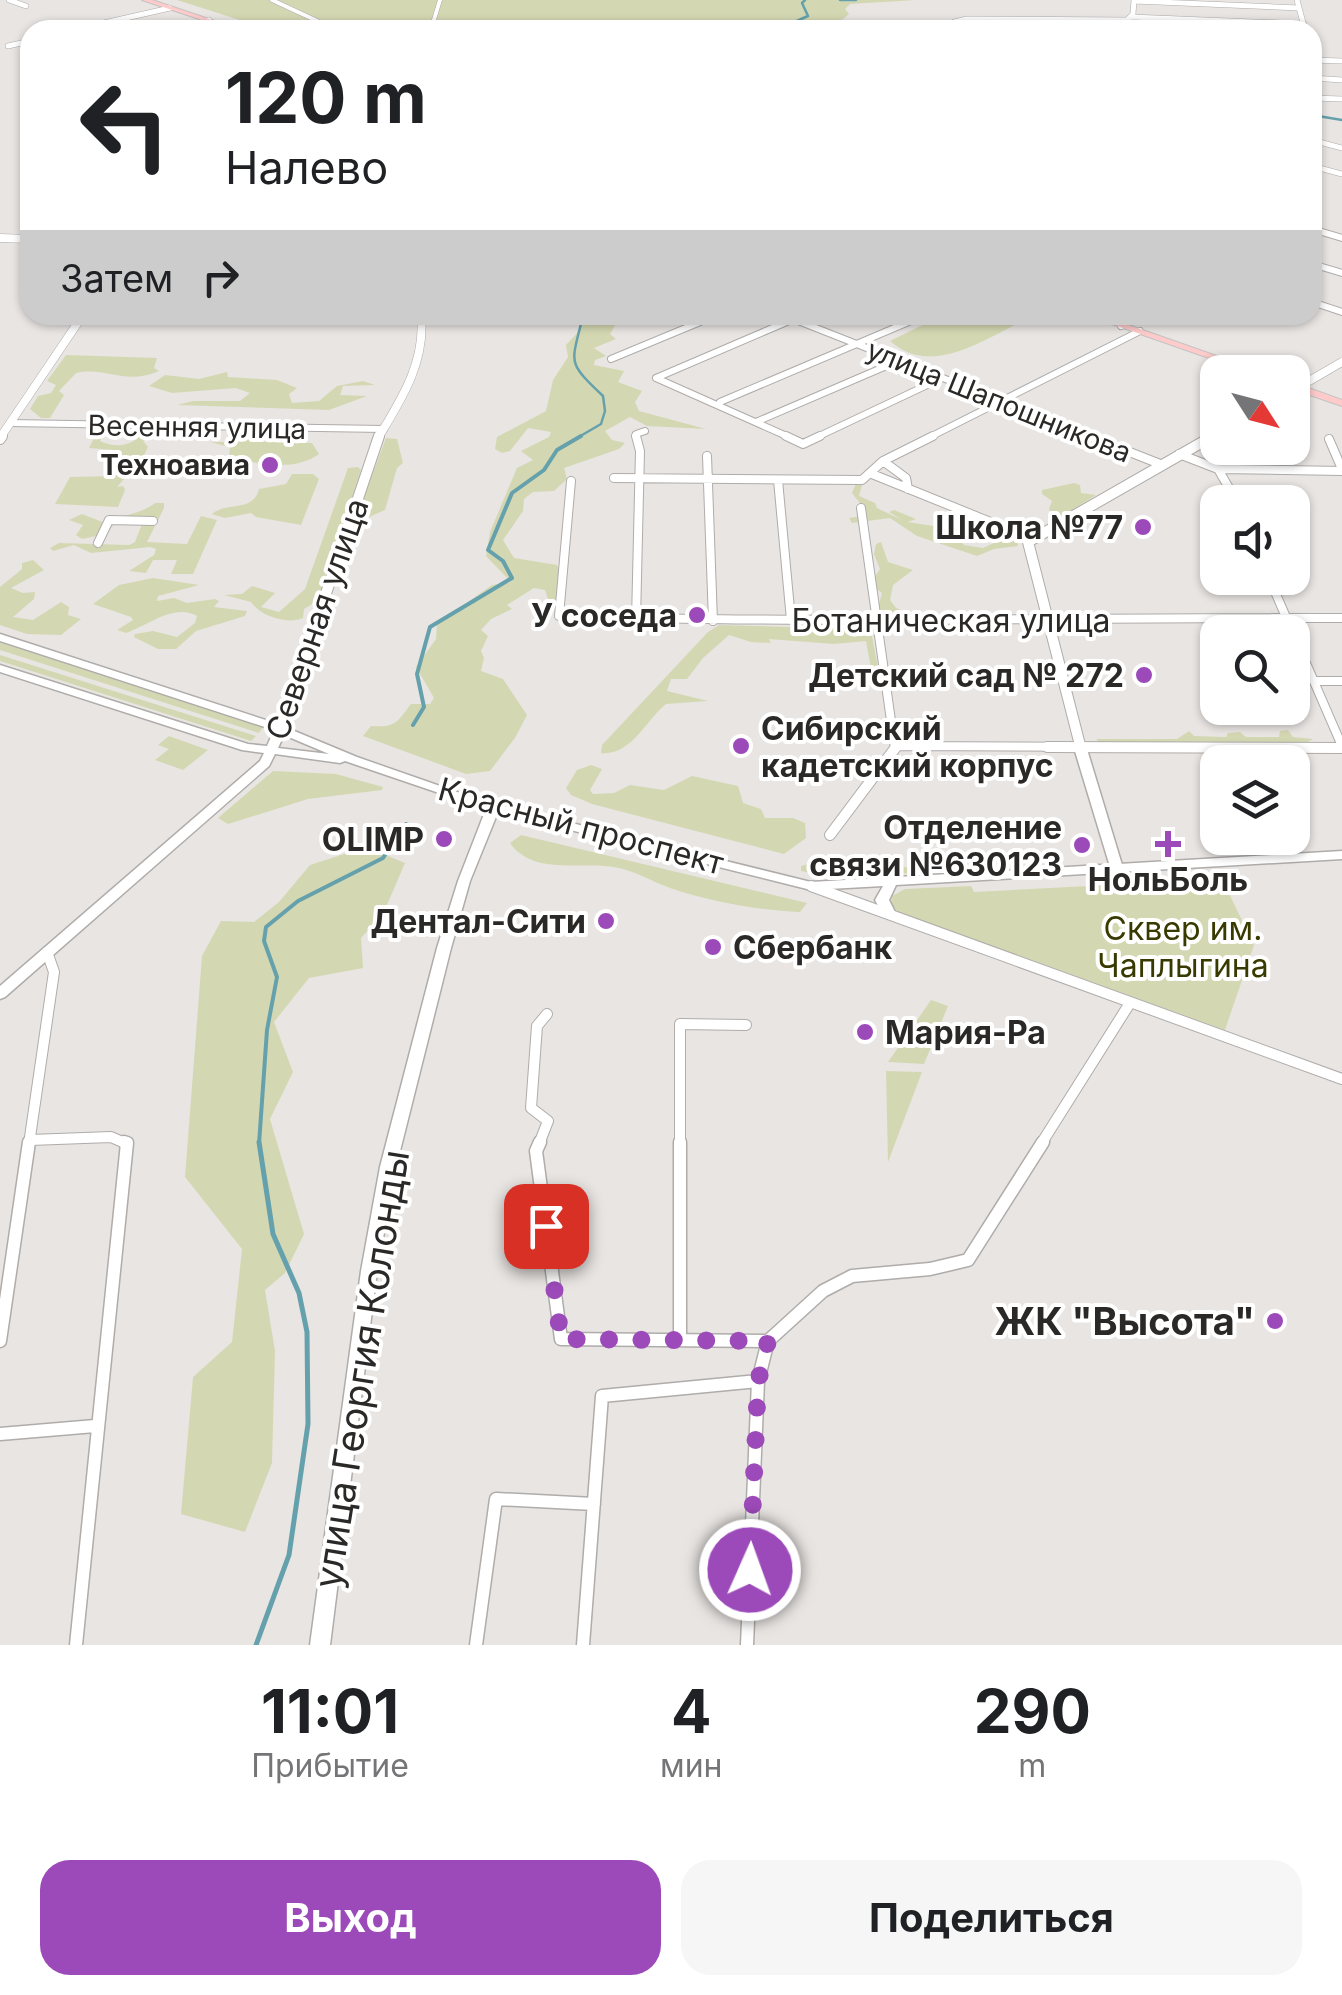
<!DOCTYPE html>
<html lang="ru">
<head>
<meta charset="utf-8">
<style>
	body { margin:0; font-family:Inter,sans-serif; background:#f6f6f6; color:#202124; height:100vh; display:flex; flex-direction:column; font-size:38px; white-space:nowrap }
	* { box-sizing:border-box; margin:0 }
	p { font-size:32px; color:#757577 }
	.icon { flex:none; width:55px; height:55px; fill:none; stroke:currentColor; stroke-width:2; stroke-linecap:round; stroke-linejoin:round }
	.map { position:relative; height:1645px; overflow:hidden }
	.panel { display:flex; flex-direction:column; background:#fff; flex:1 }
	.panel>* { flex:none }
	.top-card { position:absolute; left:20px; top:20px; width:1302px; height:305px; border-radius:30px; box-shadow:0 2px 8px #0004; background:#fff; color:#202124; overflow:hidden }
	.needle { width:65px; rotate:126deg }
	.controls { position:absolute; left:1200px; top:355px; display:grid; gap:20px }
	.controls a { display:grid; place-items:center; width:110px; height:110px; border-radius:20px; background:#fff; box-shadow:0 2px 8px #0004; font-size:50px }
	.pin { position:absolute; display:grid; place-items:center; width:85px; height:85px; color:#fff; margin:-42px; border-radius:20px; box-shadow:0 5px 15px #0006 }
	.me { position:absolute; width:110px; margin:-55px; rotate:2deg; stroke-linejoin:round; filter:drop-shadow(0 0 8px #0008) }
	.turn { display:flex; align-items:center; gap:35px; height:210px; padding:0 40px; font-size:45px }
	.turn .icon { width:130px; height:130px; stroke-width:2.5 }
	.turn b { display:block; font-size:70px; line-height:85px }
	.then { display:flex; align-items:center; height:95px; padding:0 40px; background:#0003; gap:20px; font-size:38px }
	.eta { display:flex; justify-content:space-evenly; align-items:center; height:170px; text-align:center }
	.eta b { font-size:60px; font-weight:700; line-height:70px }
	.primary-button { display:flex; gap:20px; margin-top:auto; padding:20px 40px }
	.primary-button a { flex:1; height:115px; border-radius:30px; background:#9c4ab9; color:#fff; font-size:40px; font-weight:700; line-height:115px; text-align:center }
	.primary-button a+a { background:#f6f6f6; color:#202124 }
	.map>svg:first-child { display:block }
	.green { fill:#d4d8b2 }
	.lines { fill:none; stroke-linecap:round; stroke-linejoin:round }
	.stream-far2 { stroke:#65a1ac; stroke-width:2.5 }
	.stream-far1 { stroke:#65a1ac; stroke-width:4 }
	.stream { stroke:#65a1ac; stroke-width:5 }
	.pedestrian-casing { stroke:#afacaa; stroke-width:5 }
	.minor-far4-casing { stroke:#afacaa; stroke-width:6 }
	.minor-far3-casing { stroke:#afacaa; stroke-width:8 }
	.minor-far2-casing { stroke:#afacaa; stroke-width:10 }
	.minor-far1-casing { stroke:#afacaa; stroke-width:12 }
	.minor-casing { stroke:#afacaa; stroke-width:15 }
	.tertiary-far2-casing { stroke:#afacaa; stroke-width:9 }
	.tertiary-far1-casing { stroke:#afacaa; stroke-width:12 }
	.tertiary-casing { stroke:#afacaa; stroke-width:15 }
	.secondary-casing { stroke:#afacaa; stroke-width:3 }
	.primary-casing { stroke:#c3c3c3; stroke-width:2 }
	.pedestrian { stroke:#fff; stroke-width:4 }
	.minor-far4 { stroke:#fff; stroke-width:5 }
	.minor-far3 { stroke:#fff; stroke-width:6 }
	.minor-far2 { stroke:#fff; stroke-width:8 }
	.minor-far1 { stroke:#fff; stroke-width:10 }
	.minor { stroke:#fff; stroke-width:12 }
	.tertiary-far2 { stroke:#fff; stroke-width:8 }
	.tertiary-far1 { stroke:#fff; stroke-width:10 }
	.tertiary { stroke:#fff; stroke-width:12 }
	.secondary { fill:#fff; fill-rule:evenodd }
	.primary { fill:#fecbca; fill-rule:evenodd }
	.route { stroke:#9c4ab9; stroke-width:18; stroke-dasharray:0 32.4 }
	.poi-dot { fill:#9c4ab9; stroke:#fff; stroke-width:4 }
	.labels { text-anchor:middle; dominant-baseline:central; stroke-width:8; stroke-linejoin:round; paint-order:stroke }
	.far-street-label { font-size:28px; fill:#2a2928; stroke:#fff }
	.far-poi-label { font-size:28px; font-weight:bold; fill:#2a2928; stroke:#fff; text-anchor:end }
	.poi-label { font-size:32px; font-weight:bold; fill:#2a2928; stroke:#fff; text-anchor:end }
	.street-label { font-size:32px; fill:#2a2928; stroke:#fff }
	.park-label { font-size:32px; fill:#383a00; stroke:#fff }
	.near-poi-label { font-size:38px; font-weight:bold; fill:#2a2928; stroke:#fff; text-anchor:end }
	.near-street-label { font-size:38px; fill:#2a2928; stroke:#fff }
</style>
</head>
<body>
<div class="map">
<svg width="1342" height="1645" viewBox="0 0 1342 1645">
	<rect width="100%" height="100%" fill="#e9e5e3"/>
	<path class="green" d="M177,0h739l-66,4 -5,5 4,5 -19,16h-559z
		M584,315l30,3 2,6 -6,10 6,5 -22,9 12,8 -11,4 -1,5 30,6 -6,11 24,9 -7,11 4,9 67,18 -59,-3 -17,-9 -25,14 7,9 13,3 -6,6 -55,19 3,11 -13,12 -21,1 -9,7 -1,12 -20,29 11,18 43,7 6,12 -3,27 -11,-2 -4,-12 -11,-2 -27,17 5,4 -21,10 -10,11 7,6 -7,15 3,7 -3,13 22,8 24,36 -12,23 -25,33 -24,3 -103,-38 8,-10c25,2 26,-4 40,-22h19l4,-6 -18,-31 20,-28 1,-15 55,-39 19,-3 -25,-26 4,-24 27,-64 16,-8 -12,-9 28,-14 2,-5 -23,-4 -18,23 -8,2 -7,-4 2,-12 49,-26 7,-31 15,-23 -2,-12 13,-14z
		M943,315h80l-2,7c-40,19 -91,55 -131,19z
		M66,355l91,3 -3,10 5,3c-35,15 -52,-5 -83,2l-17,18 5,4 -14,23h-9l-11,-9 8,-13 13,-3 5,-8 -9,-4z
		M227,372l1,5 49,3 20,8 -8,6 3,9 27,-2 18,-15 26,-5 12,4 -32,1 -3,9 27,1 -38,14 -152,-5 16,-4h47l10,-8 -14,-5 -64,5 -23,-7 16,-11 34,4z
		M99,428h34l-27,2 -6,11c20,9 35,3 47,-12l49,1 -5,4 -24,-4 -24,11 5,6 -6,12 -9,4 -20,-2 4,-7 -3,-4 -25,-2z
		M251,431l5,1 -6,9 62,2 7,11c-24,18 -63,10 -90,3l1,-10 -20,-5h21z
		M386,438l11,1 6,24 -6,5 -12,42 -16,7 -11,-4z
		M135,467l-18,20 6,-1 2,4 -7,17 -63,-3 15,-27 45,-1 5,-8z
		M358,467l3,3 -38,116 -6,15 -13,8 -1,9c-16,7 -43,-2 -52,-16l-27,-7 18,-1 10,-8 23,7 -14,14 18,5 26,-23 43,-121z
		M292,474h21l6,5 -18,46 -45,-8 -5,-4 -26,5 -13,-4c15,-13 41,-1 47,-25l27,-5z
		M856,483l6,2 -3,11 16,7 2,5 25,12 -13,-8 5,-2 22,9 -8,3 44,7 12,16 19,3 24,-11 10,4 1,5 -24,3 -17,7 -60,-20 -27,-18 -38,5 -3,-5 14,-2 3,-5 -14,-18z
		M1074,483l6,2 1,8 15,2 -33,21 -10,1 -4,-8 3,-8 -10,-7v-4z
		M155,503h9v5l-17,34 40,2 14,-28 16,4 -24,54h-22l6,-14h-24l-7,13 -17,-2 25,-16 2,-6 -6,-2 -59,6 -17,-8 -21,6 -3,-3 9,-5 70,2 6,-3 7,-18 -27,-1 -9,11 -24,5 -6,-4 7,-10 -14,-5 13,-6 23,9c17,-9 35,-8 50,-20z
		M881,542l7,20 25,8 -20,15 -3,15 6,8 15,6h-21l-12,-6 4,-15 -12,-9 10,-15 -6,-15 2,-10z
		M33,560l11,10 -33,18 12,5 12,-1 -1,7 -21,18 20,3 28,-18 8,5 -1,8 13,4 -20,16 -34,-1 -27,-9v-38l22,-18v-6z
		M153,578l46,7 -41,11 -1,5 17,-3 13,5 28,-4 4,2 -5,6 33,4 -2,5 -49,15 -20,18h-18l-24,-12 1,-3 18,-3 24,6 18,-14 2,-7c-23,-13 -48,9 -71,17l-9,-3 16,-10 -2,-3 -38,-13 26,-19z
		M719,625l148,4 4,2 8,42 -7,1 -6,-33 -32,3 -65,-5 2,4 -20,-1 -22,-7 -26,23 -16,21h-16l-4,12 41,10 -42,3c-20,16 -35,52 -65,49l1,-8 106,-113z
		M0,642l263,85 -4,6 -259,-83z
		M0,655l256,81 -5,5 -251,-80z
		M1288,730l5,7 20,2 -12,7 -201,-3 -4,-4h81l12,-8 5,5 32,1 2,-4 12,-1 6,5h33l1,-6z
		M169,736l39,14 -25,20 -28,-10 14,-11 -11,-4z
		M591,765l11,4 -12,21 3,4 21,-1 16,-8 34,5 28,-14 46,10 5,17 18,6 4,9h28l12,5 1,15 -22,16 -192,-50 -21,-9 -5,-7 11,-18z
		M273,771l63,3 47,13 -1,3 -74,9 -80,25 -10,-6z
		M521,835l286,68 -7,9c-43,-2 -89,-10 -130,-24 -17,-6 -33,-16 -51,-20 -33,-8 -86,9 -109,-25z
		M366,847l39,16 -22,51 -22,24 2,30 -54,10 -35,44 19,50 -23,47 34,115 -19,39 -20,17 10,61 -3,112 -27,69 -64,-18 12,-137 39,-35 10,-93 -57,-72 17,-221 19,-35 33,1 25,-20 31,-37z
		M830,858l14,1 17,9 51,-1 4,6 -81,4 -34,-6v-5z
		M1222,879l32,66 -29,85 -327,-118 -7,-8 1,-8 13,-7 66,-3 3,6z
		M931,1000l17,6 -24,58 -36,-2z
		M886,1071l36,1 -34,90z"/>
	<g class="lines">
		<path class="stream-far2" d="M840,0h16
			M912,25l25,1
			M796,30l-13,-3 25,-11 -6,-13 3,-3
			M1312,115l30,5
			M577,438l24,-14 4,-13 -2,-15c-38,-36 -31,-32 -20,-81"/>
		<path class="stream-far1" d="M413,725l11,-18 -7,-33 13,-47 82,-49 -9,-17 -15,-11 24,-57 32,-23 13,-20 24,-14
			M259,1144l8,-114 10,-53 -13,-36 2,-14 32,-26 85,-43 23,-34"/>
		<path class="stream" d="M256,1645l33,-90 19,-131 -1,-92 -8,-39 -26,-59 -14,-92"/>
		<defs>
			<path id="pedestrian" d="M272,0l56,26
				M426,27l7,-4 7,-23"/>
			<path id="minor-far4" d="M9,0l17,6
				M1134,0l-1,14 -6,6 13,10
				M1297,0l8,30
				M1134,1l165,7
				M1131,17l173,7
				M73,30l97,-22
				M172,30l37,-10
				M952,30l2,-8 13,-3 160,1
				M8,46l22,-5
				M1312,60l30,1
				M1312,78l30,2
				M1312,98l30,1
				M1312,140l30,8
				M1312,166l30,8"/>
			<path id="minor-far3" d="M1312,229l30,9
				M1312,264l30,9
				M1312,302l30,10
				M783,315l312,123
				M1201,315l22,5 39,-5
				M1291,320l16,-5
				M1121,326l20,-11
				M611,359l106,-44
				M656,378l135,60
				M656,378l147,-63
				M720,402l205,-87
				M756,422l142,-61
				M10,423l374,6
				M637,438l-1,-4 9,-3
				M815,438l127,-60
				M928,438l212,-107"/>
			<path id="minor-far2" d="M786,436l17,8 17,-8
				M1089,436l71,28
				M1329,439l13,30
				M1179,454l39,15 19,33
				M707,456l6,165
				M883,461l23,17 2,11
				M1218,469l124,2
				M872,474l158,64
				M614,478l248,2 21,-19 50,-25
				M778,480l13,140
				M571,481l-12,135c261,8 522,1 783,2
				M861,508l34,241
				M98,543l11,-23 44,1
				M1269,578l73,168
				M636,620l4,-169 -4,-15
				M1316,681h26
				M897,746l445,2"/>
			<path id="minor-far1" d="M1047,747l295,1
				M830,835l66,-88
				M811,886l531,193
				M30,1140l81,-3 16,7
				M29,1144l25,-172 -7,-20
				M539,1144l9,-23 -17,-13 6,-82 10,-12
				M680,1144v-120l66,1
				M1041,1144l89,-141"/>
			<path id="minor" d="M540,1142l-4,9 25,188 207,2
				M680,1142v196
				M0,1341l29,-199
				M0,1434l95,-8
				M76,1645l51,-502 -3,-1
				M476,1645l20,-146 98,5
				M583,1645l19,-249 156,-15
				M747,1645l11,-264 10,-40 55,-50 29,-15 78,-7 38,-9 75,-118"/>
			<path id="tertiary-far2" d="M0,238l30,1
				M1292,391l50,-29
				M0,438l83,-123
				M378,438c23,-38 48,-76 43,-123
				M1209,438l9,-5"/>
			<path id="tertiary-far1" d="M0,439l2,-3
				M280,730l99,-294
				M1081,749l-53,-207 185,-106"/>
			<path id="tertiary" d="M1080,747l37,122"/>
			<path id="secondary" d="M0,634l275,89 82,34 126,44 328,81 531,-31v8l-446,26 -7,15 7,14 -7,4 -5,-1 -9,-17 8,-14 -72,4 -313,-78 -28,69 -19,67 -55,219 -19,104 -47,374h-20l51,-374 19,-104 57,-219 21,-67 28,-72 -141,-48 -5,2 -65,-9 -6,12 -264,231 -5,2v-13l260,-225 4,-8 -22,-3 -242,-78v-7l248,79 19,2 7,-16 -274,-89zM284,735l45,19 -51,-6z"/>
			<path id="primary" d="M142,0h10l90,30h-10z
				M1086,315h14l162,57h-13z
				M1292,382l50,18v6l-50,-17z"/>
		</defs>
		<use href="#pedestrian" class="pedestrian-casing"/>
		<use href="#minor-far4" class="minor-far4-casing"/>
		<use href="#minor-far3" class="minor-far3-casing"/>
		<use href="#minor-far2" class="minor-far2-casing"/>
		<use href="#minor-far1" class="minor-far1-casing"/>
		<use href="#minor" class="minor-casing"/>
		<use href="#tertiary-far2" class="tertiary-far2-casing"/>
		<use href="#tertiary-far1" class="tertiary-far1-casing"/>
		<use href="#tertiary" class="tertiary-casing"/>
		<use href="#secondary" class="secondary-casing"/>
		<use href="#primary" class="primary-casing"/>
		<use href="#pedestrian" class="pedestrian"/>
		<use href="#minor-far4" class="minor-far4"/>
		<use href="#minor-far3" class="minor-far3"/>
		<use href="#minor-far2" class="minor-far2"/>
		<use href="#minor-far1" class="minor-far1"/>
		<use href="#minor" class="minor"/>
		<use href="#tertiary-far2" class="tertiary-far2"/>
		<use href="#tertiary-far1" class="tertiary-far1"/>
		<use href="#tertiary" class="tertiary"/>
		<use href="#secondary" class="secondary"/>
		<use href="#primary" class="primary"/>
	</g>
	<g class="lines">
		<path class="route" d="M546,1226l15,113 207,2 -10,41 -8,188"/>
	</g>
	<g class="poi-dot">
		<circle cx="270" cy="465" r="10"/>
		<circle cx="1143" cy="527" r="10"/>
		<circle cx="697" cy="615" r="10"/>
		<circle cx="1144" cy="675" r="10"/>
		<circle cx="741" cy="746" r="10"/>
		<circle cx="444" cy="839" r="10"/>
		<path d="M1163 829h10v10h10v10h-10v10h-10v-10h-10v-10h10z"/>
		<circle cx="1082" cy="845" r="10"/>
		<circle cx="606" cy="921" r="10"/>
		<circle cx="713" cy="947" r="10"/>
		<circle cx="865" cy="1032" r="10"/>
		<circle cx="1275" cy="1321" r="10"/>
	</g>
	<g class="labels">
		<g class="far-street-label">
			<text transform="translate(999 401) rotate(22)">улица Шапошникова</text>
			<text transform="translate(197 427) rotate(1)">Весенняя улица</text>
		</g>
		<g class="far-poi-label">
			<text x="250" y="465">Техноавиа</text>
		</g>
		<g class="poi-label">
			<text x="1123" y="527">Школа №77</text>
			<text x="677" y="615">У соседа</text>
			<text x="1124" y="675">Детский сад № 272</text>
			<text x="761" y="728" text-anchor="start">Сибирский<tspan x="761" dy="37">кадетский корпус</tspan></text>
			<text x="1062" y="827">Отделение<tspan x="1062" dy="37">связи №630123</tspan></text>
			<text x="424" y="839">OLIMP</text>
			<text x="1168" y="879" text-anchor="middle">НольБоль</text>
			<text x="586" y="921">Дентал-Сити</text>
			<text x="733" y="947" text-anchor="start">Сбербанк</text>
			<text x="885" y="1032" text-anchor="start">Мария-Ра</text>
		</g>
		<g class="street-label">
			<text transform="translate(317 619) rotate(-71)">Северная улица</text>
			<text x="951" y="620">Ботаническая улица</text>
			<text transform="translate(581 826) rotate(15)">Красный проспект</text>
		</g>
		<g class="park-label">
			<text x="1183" y="928">Сквер им.<tspan x="1183" dy="37">Чаплыгина</tspan></text>
		</g>
		<g class="near-poi-label">
			<text x="1255" y="1321">ЖК "Высота"</text>
		</g>
		<g class="near-street-label">
			<text transform="translate(361 1369) rotate(-81)">улица Георгия Колонды</text>
		</g>
	</g>
</svg>
<div class="controls">
<a><svg class="needle" viewBox="-14 -14 28 28"><path d="M0-13l5 13h-10z" fill="#e53935"/><path d="M0 13l5-13h-10z" fill="#757577"/></svg></a>
<a><svg class="icon" aria-label="sound" viewBox="0 0 24 24"><path d="M4 9h4l5-4v14l-5-4H4zM17 9q2 3 0 6"/></svg></a>
<a><svg class="icon" aria-label="search" viewBox="0 0 24 24"><circle cx="10" cy="10" r="6"/><path d="M15 15l6 6"/></svg></a>
<a><svg class="icon" aria-label="layers" viewBox="0 0 24 24"><path d="M12 4l9 5-9 5-9-5zM3 14l9 5 9-5"/></svg></a>
</div>
<div class="pin" style="left:546px;top:1226px;background:#d93025"><svg class="icon" aria-label="arrive" viewBox="0 0 24 24"><path d="M6 21V4h12l-3 4 3 4H6"/></svg></div>
<svg class="me" style="left:750px;top:1570px" viewBox="-20 -20 40 40"><circle r="17" fill="#9c4ab9" stroke="#fff" stroke-width="3"/><path d="M0-11L8 9 0 5-8 9z" fill="#fff"/></svg>
<div class="top-card">
<div class="turn"><svg class="icon" aria-label="left" viewBox="0 0 24 24"><path d="M17 20v-9H6M10 6l-5 5 5 5"/></svg><div><b>120 m</b>Налево</div></div>
<div class="then">Затем<svg class="icon" aria-label="right" viewBox="0 0 24 24"><path d="M7 20v-9h11M14 6l5 5-5 5"/></svg></div>
</div>
</div>
<section class="panel">
<div class="eta">
<div><b>11:01</b><p>Прибытие</p></div>
<div><b>4</b><p>мин</p></div>
<div><b>290</b><p>m</p></div>
</div>
<div class="primary-button"><a>Выход</a><a>Поделиться</a></div>
</section>
</body>
</html>
